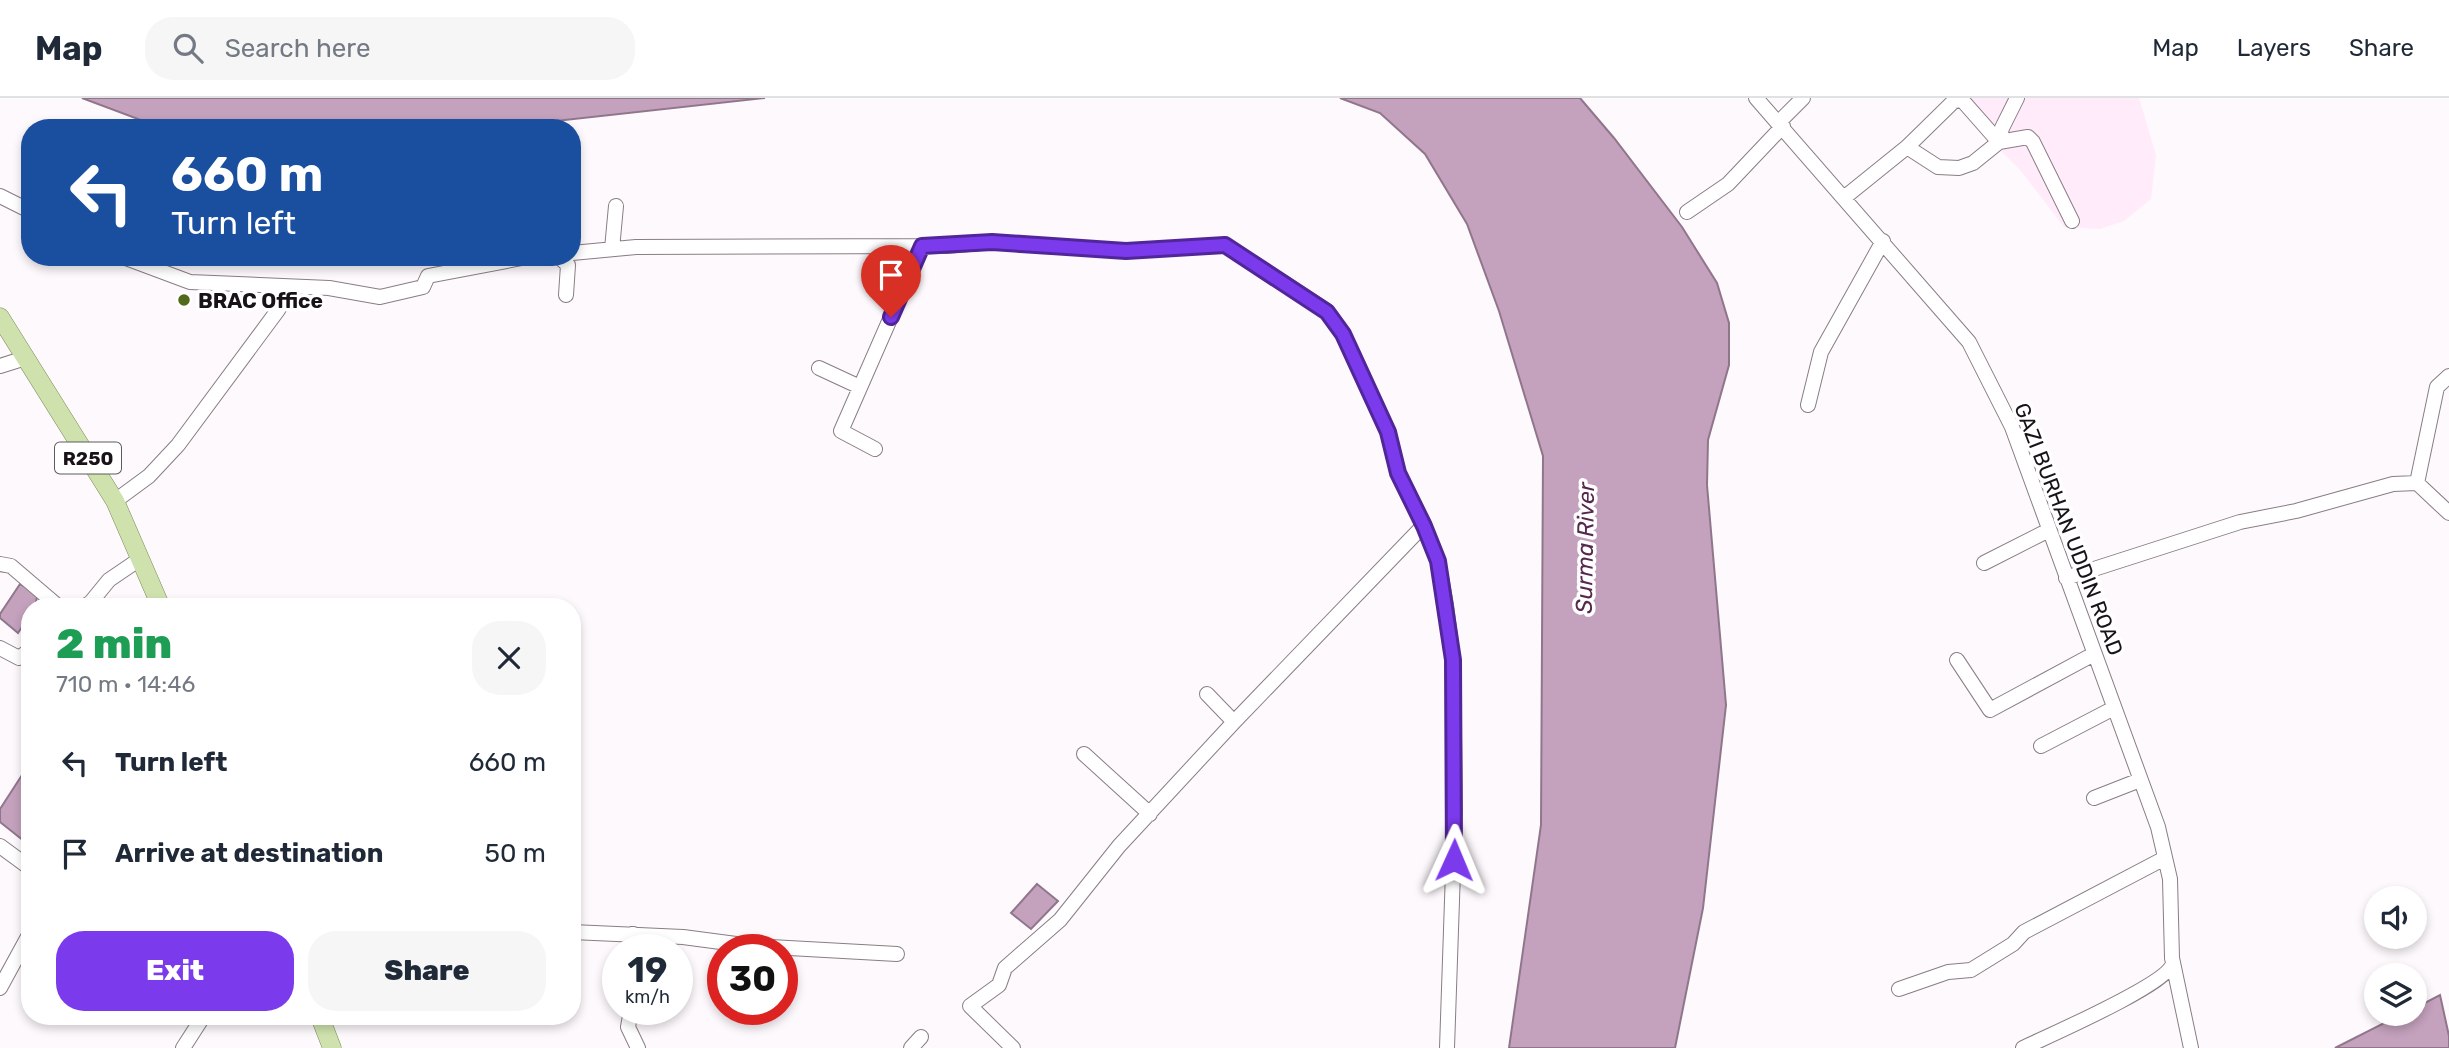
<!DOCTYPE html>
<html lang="en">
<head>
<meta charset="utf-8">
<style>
	body { margin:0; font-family:Rubik,sans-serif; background:#f6f6f7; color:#1f2937; height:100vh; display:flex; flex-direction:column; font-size:26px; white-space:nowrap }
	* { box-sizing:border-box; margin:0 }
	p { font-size:23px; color:#747a83 }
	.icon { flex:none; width:38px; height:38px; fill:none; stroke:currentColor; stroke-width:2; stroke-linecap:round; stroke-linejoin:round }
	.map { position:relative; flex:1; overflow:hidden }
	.side { position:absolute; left:21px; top:500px; width:560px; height:427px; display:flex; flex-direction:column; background:#fff; border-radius:28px; box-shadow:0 4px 10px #0003 }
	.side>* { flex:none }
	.hud { position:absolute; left:21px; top:21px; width:560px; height:147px; border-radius:28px; box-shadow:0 4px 10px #0003; background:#1a4fa0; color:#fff; overflow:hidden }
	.buttons { position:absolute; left:2364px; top:788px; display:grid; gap:14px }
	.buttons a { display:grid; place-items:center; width:63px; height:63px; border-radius:50%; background:#fff; box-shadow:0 4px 10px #0003; font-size:35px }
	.speed { position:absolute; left:602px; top:836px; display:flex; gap:14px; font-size:35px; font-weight:700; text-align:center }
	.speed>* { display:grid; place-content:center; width:91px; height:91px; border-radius:50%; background:#fff; box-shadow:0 4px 10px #0003; line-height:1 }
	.speed small { font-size:18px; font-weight:400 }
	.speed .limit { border:10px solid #d22; background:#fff; color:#111 }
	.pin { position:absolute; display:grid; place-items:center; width:60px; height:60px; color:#fff; margin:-72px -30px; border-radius:50% 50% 50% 0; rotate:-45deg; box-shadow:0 0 7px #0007 }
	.pin .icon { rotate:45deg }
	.me { position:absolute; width:77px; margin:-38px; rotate:1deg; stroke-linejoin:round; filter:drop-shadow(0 0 5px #0008) }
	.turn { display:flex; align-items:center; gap:24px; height:147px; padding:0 35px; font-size:32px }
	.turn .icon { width:91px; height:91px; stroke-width:2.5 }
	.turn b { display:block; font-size:49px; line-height:60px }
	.round { display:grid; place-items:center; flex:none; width:74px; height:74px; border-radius:28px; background:#f6f6f7 }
	.overview { display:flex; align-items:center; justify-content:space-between; height:119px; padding:0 35px }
	h1 { font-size:42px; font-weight:800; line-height:52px; color:#1e9e55 }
	.cta { display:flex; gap:14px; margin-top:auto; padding:14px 35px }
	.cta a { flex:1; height:80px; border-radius:28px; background:#7c3aed; color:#fff; font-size:28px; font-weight:800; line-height:80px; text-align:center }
	.cta a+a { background:#f6f6f7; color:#1f2937 }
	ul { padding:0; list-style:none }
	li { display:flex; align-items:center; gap:21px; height:91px; padding:0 35px }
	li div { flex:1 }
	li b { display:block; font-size:26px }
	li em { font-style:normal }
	header { display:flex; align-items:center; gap:42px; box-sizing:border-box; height:98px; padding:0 35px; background:#fff; border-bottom:2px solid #e0e1e3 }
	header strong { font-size:33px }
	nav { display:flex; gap:38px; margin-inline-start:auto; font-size:24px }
	.search { width:490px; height:63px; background:#f6f6f7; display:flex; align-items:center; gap:18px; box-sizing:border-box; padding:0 24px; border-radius:28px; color:#747a83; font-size:26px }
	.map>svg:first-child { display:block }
	.built { fill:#ffebfa }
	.water { fill:#c4a1bd; stroke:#90768b; stroke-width:2 }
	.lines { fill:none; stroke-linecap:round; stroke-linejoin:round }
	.minor-casing { stroke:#897d86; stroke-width:16 }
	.major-casing { stroke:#7a8d56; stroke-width:19 }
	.minor { stroke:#fff; stroke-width:14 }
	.major { stroke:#cfe2ae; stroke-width:18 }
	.route-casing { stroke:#51269a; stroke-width:18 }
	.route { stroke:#7c3aed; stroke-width:12 }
	.poi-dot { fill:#526a1b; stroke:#fff; stroke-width:2.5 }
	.labels { text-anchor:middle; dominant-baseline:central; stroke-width:7; stroke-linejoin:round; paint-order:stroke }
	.shield { fill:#fff; stroke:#5d5a5d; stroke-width:2 }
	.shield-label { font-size:19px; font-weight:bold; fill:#181317 }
	.poi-label { font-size:21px; font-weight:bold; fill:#181317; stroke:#fff; text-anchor:start }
	.street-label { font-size:21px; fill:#181317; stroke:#fff }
	.water-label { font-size:23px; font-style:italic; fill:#56284e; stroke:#fff }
</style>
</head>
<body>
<header>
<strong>Map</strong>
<div class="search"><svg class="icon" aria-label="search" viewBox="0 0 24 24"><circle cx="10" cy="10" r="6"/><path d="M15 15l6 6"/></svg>Search here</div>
<nav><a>Map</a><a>Layers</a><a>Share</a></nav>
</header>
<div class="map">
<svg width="2449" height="950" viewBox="0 0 2449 950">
	<rect width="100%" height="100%" fill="#fef9fd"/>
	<path class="built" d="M1964,0h175l17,57 -5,44 -27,22 -24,8 -36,-2 -43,-56 -44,-44z"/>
	<path class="water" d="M82,0h683l-273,30h-330z
		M1340,0h240l34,40 68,89 35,56 12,40v42l-21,75 -1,45 19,220 -23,203 -28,140h-166l32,-223 2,-369 -44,-145 -32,-87 -42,-70 -45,-41z
		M20,486l18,9 -3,13 -5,1v8l-12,18 -18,-15v-4z
		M22,677l8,5 -1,65 -29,-23v-13z
		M1037,786l21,17 -27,28 -20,-16z
		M2440,897l9,41v12h-114l69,-35h11v-5z"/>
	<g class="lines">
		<defs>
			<path id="minor" d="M1756,0l213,244 43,85 146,400 12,52 2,79 19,90
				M1779,24l24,-24
				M1999,44l3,-14 15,-30
				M1907,49l47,-46 8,-1 37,42
				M0,98l30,15
				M1845,99l62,-50 31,20 21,1 14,-5 26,-21 29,-5 5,5 39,79
				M1687,114l41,-28 55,-58
				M612,151l4,-43
				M572,155l64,-6 311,-1 45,-4 134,9 99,-6 102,66 16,23 45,98 10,41 26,52 14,36 8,44 7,55 2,152 -8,236
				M123,159l67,25 139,6 51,9 43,-10 5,-11 99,-19
				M559,159l9,8 -2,30
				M0,268l19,-6
				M819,270l41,19
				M1808,307l13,-53 62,-111
				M875,351l-34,-18 81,-185
				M2417,385l20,-96 12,-11
				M115,403l34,-25 29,-31 100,-135 13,-23
				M1984,465l65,-33
				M0,466l11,2 48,41
				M2066,480l174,-56 56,-11 97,-27 24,-1 32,30
				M84,509l7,-5 18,-22 25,-17
				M0,550l19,10 11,-8
				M1957,562l33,50 104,-56
				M1207,596l27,28
				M2041,648l73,-38
				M1084,656l66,60
				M2094,700l46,-18
				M0,748l30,22
				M572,834l111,5 68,9 146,8
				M633,836v16
				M0,890l30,-55
				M1899,891l49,-17 23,-2 42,-26 11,-12 141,-74
				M631,912l-3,17 10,21
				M183,950l20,-31
				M911,950l10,-11
				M1013,950l-43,-42 29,-21 6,-17 55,-48 59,-74 115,-124 190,-197
				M2023,950c25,-12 145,-64 150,-85"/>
			<path id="major" d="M0,219l115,184 46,106
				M320,919l12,31"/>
		</defs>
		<use href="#minor" class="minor-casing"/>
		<use href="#major" class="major-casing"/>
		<use href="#minor" class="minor"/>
		<use href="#major" class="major"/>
	</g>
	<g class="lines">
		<defs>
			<path id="route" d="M891,219l31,-71 70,-4 134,9 99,-6 102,67 16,22 45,98 10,41 26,53 14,35 15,99 1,200"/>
		</defs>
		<use href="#route" class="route-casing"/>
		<use href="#route" class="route"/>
	</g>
	<circle class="poi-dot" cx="184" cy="202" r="7"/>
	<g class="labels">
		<rect class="shield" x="55" y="344.5" width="66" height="31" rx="5"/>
		<g class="shield-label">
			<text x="88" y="360">R250</text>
		</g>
		<g class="poi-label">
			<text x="198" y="202">BRAC Office</text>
		</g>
		<g class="street-label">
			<text transform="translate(2069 431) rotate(69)">GAZI BURHAN UDDIN ROAD</text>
		</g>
		<g class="water-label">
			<text transform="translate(1585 450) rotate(-89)">Surma River</text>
		</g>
	</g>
</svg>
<div class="buttons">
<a><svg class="icon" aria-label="sound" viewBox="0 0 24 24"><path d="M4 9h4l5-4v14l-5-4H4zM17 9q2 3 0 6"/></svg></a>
<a><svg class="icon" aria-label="layers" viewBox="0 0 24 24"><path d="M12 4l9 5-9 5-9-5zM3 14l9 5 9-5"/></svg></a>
</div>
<div class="speed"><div>19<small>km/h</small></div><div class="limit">30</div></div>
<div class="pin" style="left:891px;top:219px;background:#d93025"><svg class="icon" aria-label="arrive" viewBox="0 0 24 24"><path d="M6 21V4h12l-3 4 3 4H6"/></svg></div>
<svg class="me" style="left:1454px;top:762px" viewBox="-20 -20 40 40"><path d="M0-17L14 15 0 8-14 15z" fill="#7c3aed" stroke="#fff" stroke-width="4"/></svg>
<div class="hud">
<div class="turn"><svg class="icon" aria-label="left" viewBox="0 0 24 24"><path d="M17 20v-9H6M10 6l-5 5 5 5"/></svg><div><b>660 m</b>Turn left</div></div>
</div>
<section class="side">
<div class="overview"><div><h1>2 min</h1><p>710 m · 14:46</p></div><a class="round"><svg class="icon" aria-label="close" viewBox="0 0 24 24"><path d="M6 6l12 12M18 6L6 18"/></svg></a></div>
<ul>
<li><svg class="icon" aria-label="left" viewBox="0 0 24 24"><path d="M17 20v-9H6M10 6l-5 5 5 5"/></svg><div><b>Turn left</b></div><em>660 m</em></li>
<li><svg class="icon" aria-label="arrive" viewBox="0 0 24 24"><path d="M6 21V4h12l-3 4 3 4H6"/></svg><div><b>Arrive at destination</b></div><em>50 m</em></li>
</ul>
<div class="cta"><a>Exit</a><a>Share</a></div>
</section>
</div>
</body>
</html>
